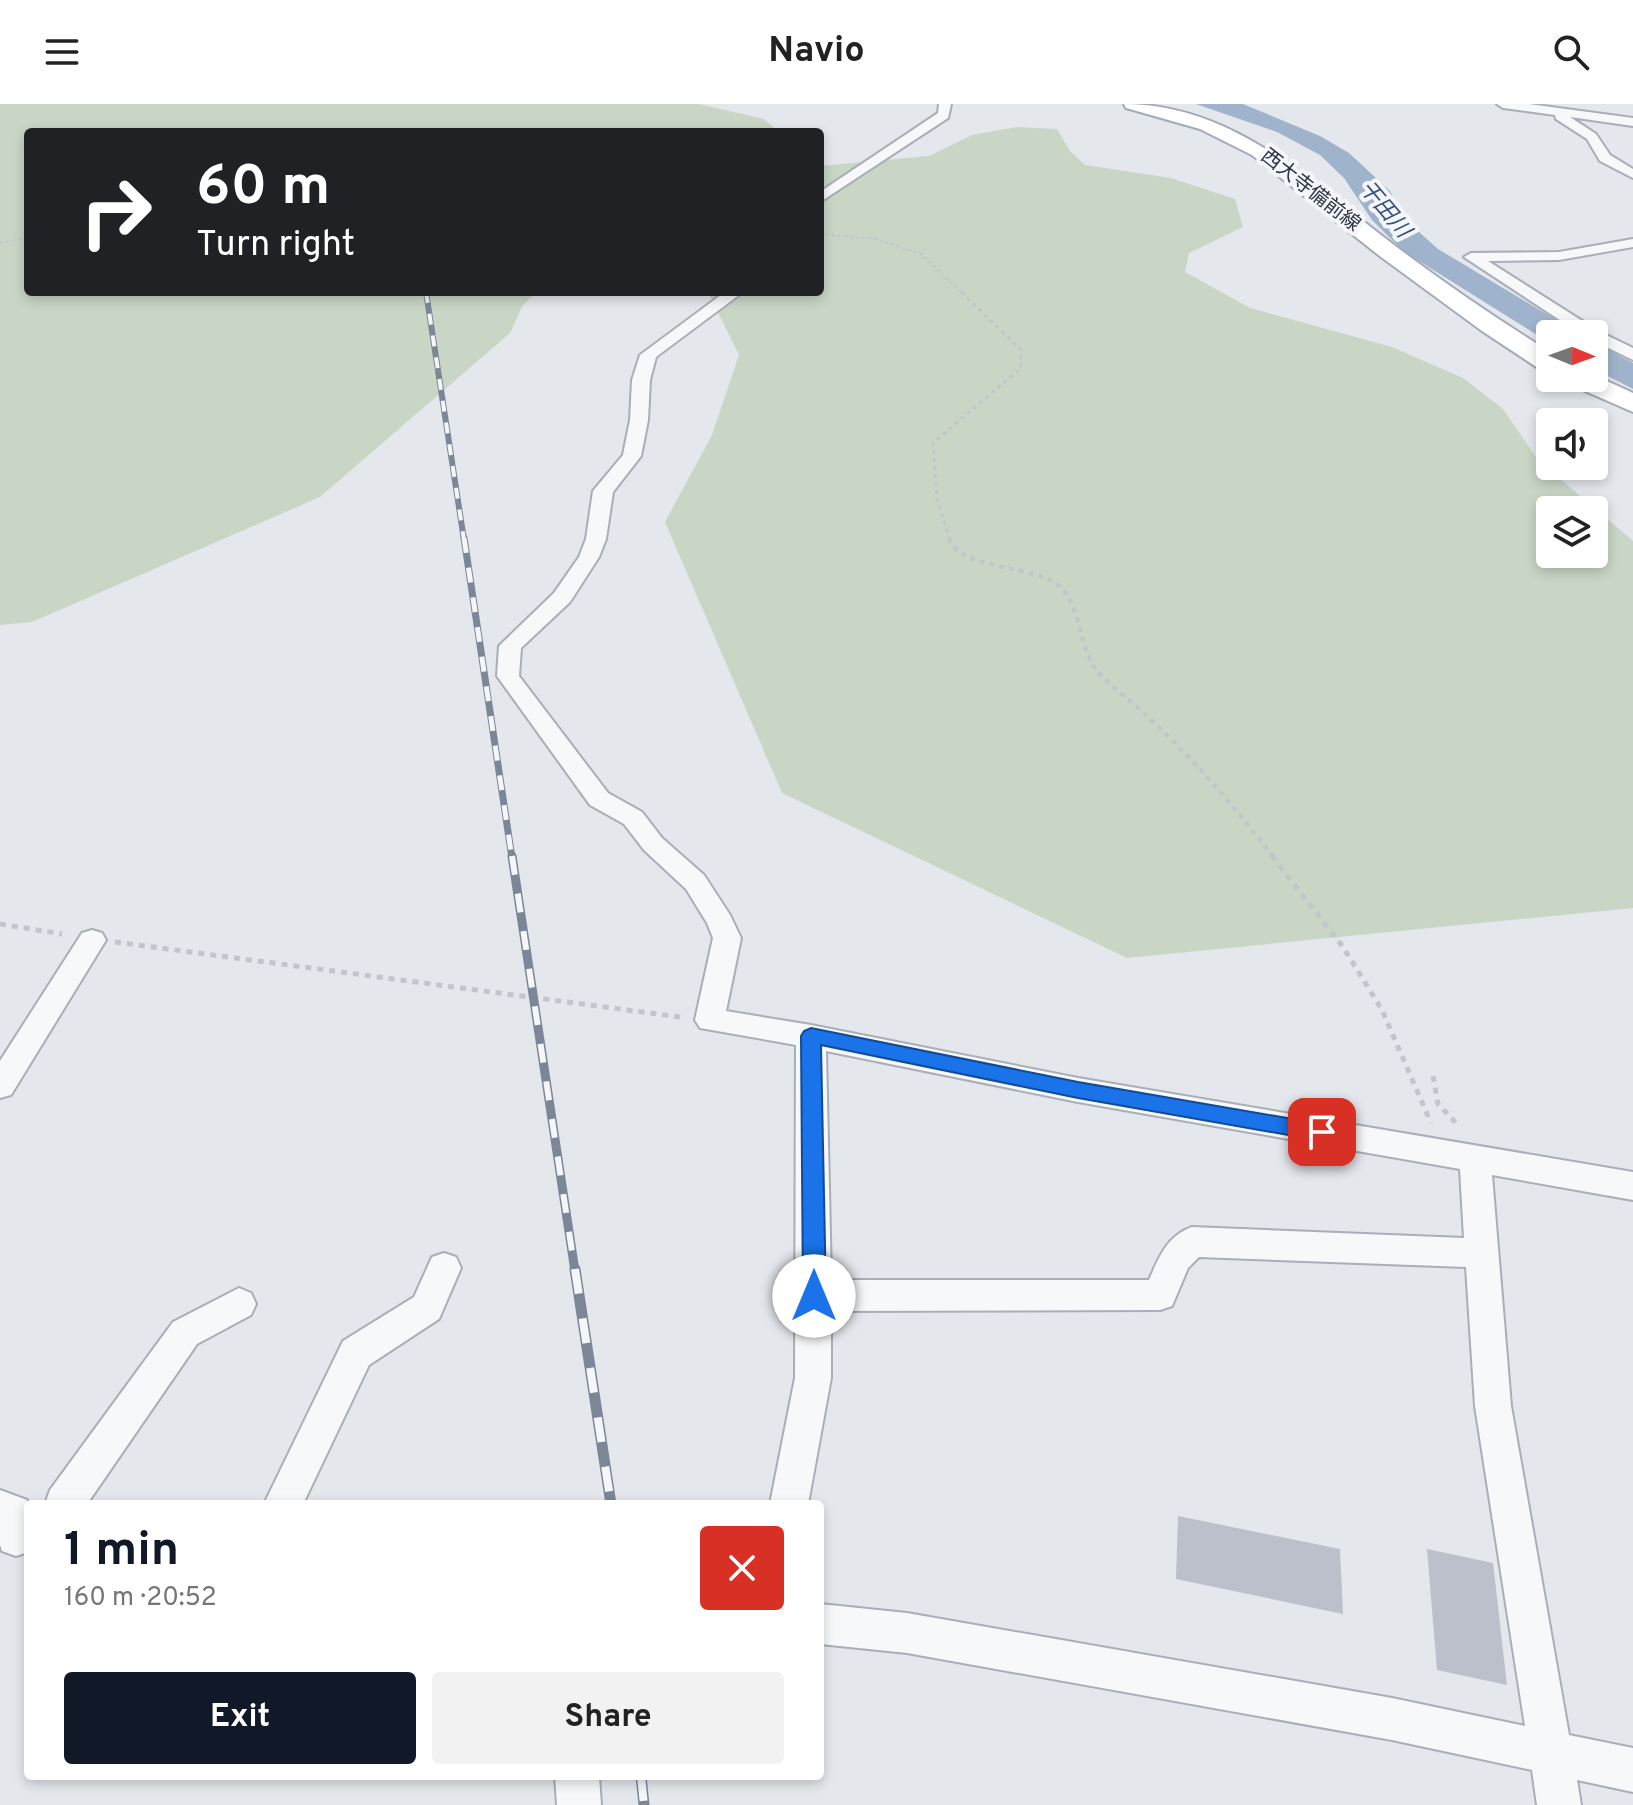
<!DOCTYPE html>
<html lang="en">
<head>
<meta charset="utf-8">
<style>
	body { margin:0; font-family:Overpass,"Noto Sans JP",sans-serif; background:#f2f2f2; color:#222; height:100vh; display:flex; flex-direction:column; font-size:30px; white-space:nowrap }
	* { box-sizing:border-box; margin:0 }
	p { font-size:26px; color:#767676 }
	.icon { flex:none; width:44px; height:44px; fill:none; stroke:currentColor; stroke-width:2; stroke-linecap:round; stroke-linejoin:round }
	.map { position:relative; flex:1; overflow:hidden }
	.panel { position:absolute; left:24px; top:1396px; width:800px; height:280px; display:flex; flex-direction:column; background:#fff; border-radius:8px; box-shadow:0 4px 12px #0003 }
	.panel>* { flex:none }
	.banner { position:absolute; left:24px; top:24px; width:800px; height:168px; border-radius:8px; box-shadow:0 4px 12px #0003; background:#202124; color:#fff; overflow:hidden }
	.needle { width:52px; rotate:91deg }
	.buttons { position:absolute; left:1536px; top:216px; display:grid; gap:16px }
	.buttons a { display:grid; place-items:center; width:72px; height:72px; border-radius:8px; background:#fff; box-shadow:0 4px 12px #0003; font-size:40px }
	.pin { position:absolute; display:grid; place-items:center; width:68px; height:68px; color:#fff; margin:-34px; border-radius:16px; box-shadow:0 4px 12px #0006 }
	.me { position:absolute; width:88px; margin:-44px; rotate:0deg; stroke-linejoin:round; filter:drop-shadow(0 0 6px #0008) }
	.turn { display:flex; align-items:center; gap:28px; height:168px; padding:0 40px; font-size:36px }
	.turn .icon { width:104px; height:104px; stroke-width:2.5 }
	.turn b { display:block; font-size:56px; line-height:68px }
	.round { display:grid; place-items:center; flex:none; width:84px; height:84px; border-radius:8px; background:#f2f2f2 }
	.summary { display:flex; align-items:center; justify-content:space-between; height:136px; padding:0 40px }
	h1 { font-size:48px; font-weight:700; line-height:60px; color:#111827 }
	.action { display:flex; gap:16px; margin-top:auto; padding:16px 40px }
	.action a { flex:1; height:92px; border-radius:8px; background:#111827; color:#fff; font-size:32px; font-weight:700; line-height:92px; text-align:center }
	.action a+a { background:#f2f2f2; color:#222 }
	header { display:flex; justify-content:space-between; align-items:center; height:104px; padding:0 40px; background:#fff; font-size:36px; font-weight:700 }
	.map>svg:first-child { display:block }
	.green { fill:#c9d6c5; fill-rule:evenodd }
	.water { fill:#9fb4cc }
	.building { fill:#bbc0ca }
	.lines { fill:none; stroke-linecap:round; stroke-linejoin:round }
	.street-casing { stroke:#a9aeb7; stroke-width:4 }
	.primary-casing { stroke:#a3abb8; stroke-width:4 }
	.path-far3 { stroke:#c2c5cb; stroke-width:2; stroke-dasharray:3 3; stroke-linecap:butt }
	.path-far2 { stroke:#c2c5cb; stroke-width:3; stroke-dasharray:4 4; stroke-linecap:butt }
	.path-far1 { stroke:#c2c5cb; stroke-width:4; stroke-dasharray:5 5; stroke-linecap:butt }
	.path { stroke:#c2c5cb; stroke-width:5; stroke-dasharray:6 6; stroke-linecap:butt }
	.street { fill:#f7f8fa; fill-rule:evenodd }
	.primary { fill:#fff; fill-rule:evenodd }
	.rail-far3-casing { stroke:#7d8696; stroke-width:6 }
	.rail-far2-casing { stroke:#7d8696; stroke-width:7 }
	.rail-far1-casing { stroke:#7d8696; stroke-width:9 }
	.rail-casing { stroke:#7d8696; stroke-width:11 }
	.rail-far3 { stroke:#f4f6f9; stroke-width:4; stroke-dasharray:11; stroke-linecap:butt }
	.rail-far2 { stroke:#f4f6f9; stroke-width:5; stroke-dasharray:15; stroke-linecap:butt }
	.rail-far1 { stroke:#f4f6f9; stroke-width:6; stroke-dasharray:19; stroke-linecap:butt }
	.rail { stroke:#f4f6f9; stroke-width:8; stroke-dasharray:25; stroke-linecap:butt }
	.route { fill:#1a73e8; stroke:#114b97; stroke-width:2 }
	.labels { text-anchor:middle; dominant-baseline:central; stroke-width:8; stroke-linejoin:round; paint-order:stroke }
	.far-street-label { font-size:20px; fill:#2b3445; stroke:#f4f6f9 }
	.far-water-label { font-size:22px; font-style:italic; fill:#34527a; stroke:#f4f6f9 }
</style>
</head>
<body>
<header><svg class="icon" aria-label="menu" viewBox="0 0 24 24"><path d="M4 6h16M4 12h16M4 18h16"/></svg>Navio<svg class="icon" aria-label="search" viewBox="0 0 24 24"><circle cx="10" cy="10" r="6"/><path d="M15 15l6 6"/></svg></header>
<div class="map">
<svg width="1633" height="1701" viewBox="0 0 1633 1701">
	<rect width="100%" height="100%" fill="#e4e7ec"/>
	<path class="green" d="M0,0h699l65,15 15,13h-751v160h509l-14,13 -13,28 -190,164 -288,125 -32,3z
		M1017,23l40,2 13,22 15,14 86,13 64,21 8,28 -54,26 -4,19 65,36 142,39 71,31 40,31 35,51 95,81v367l-506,50 -345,-165 -117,-271 47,-87 27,-80 -31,-63h112v-126l109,-10 43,-21zM1550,406h44v44h-44z"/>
	<path class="water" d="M1196,0h47l77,32 29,17 41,38 8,17 12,16 28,25 142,85h-30v9l-147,-92 -31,-31 -28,-42 -24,-23 -43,-23z
		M1594,238l39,21v26l-39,-20z"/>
	<path class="building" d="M1178,1412l162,33 3,65 -167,-35z
		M1427,1445l66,14 14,122 -70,-15z"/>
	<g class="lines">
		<defs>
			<path id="street" d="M939,0h12l-3,14 -128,84v-10l118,-79z
				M1497,0h32l104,14v8l-63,-9 26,17 14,21 23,14v9l-33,-17 -13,-22 -31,-20 -1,-4 -52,-7z
				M1633,135v8l-74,13 -71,1 110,70 35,17v12l-39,-19v-7h-13l-117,-77 7,-4 88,-1z
				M725,188h18l-87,65 -6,23 -2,40 -7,36 -28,36 -7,47 -7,18 -29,45 -49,46 -2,28 89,117 34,19 20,26 42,37 26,40 11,23 -15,73 85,14 267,53 555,94v28l-141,-25 19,231 58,329 64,13v44l-56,-12 4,25h-44l-5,-35 -140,-30 -485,-87 -87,-9v-40l87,9 485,85 133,28 -50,-320 -9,-139 -267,-10 -11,11 -16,38 -12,4 -329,1v67l-23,126h-38l25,-126 1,-333 -96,-17 -5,-8 18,-82 -6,-15 -21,-34 -42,-39 -20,-26 -34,-19 -93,-129 2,-30 55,-53 25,-36 7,-18 7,-48 30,-36 7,-35 2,-40 8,-25zM826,947l252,51 382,67 4,69 -272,-11c-25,9 -33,30 -43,53h-318z
				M92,826l10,3 4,7 -95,155 -11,3v-37l82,-128z
				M444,1149l12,4 5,11 -22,51 -70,46 -66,139h-39l79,-163 71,-44 18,-40z
				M239,1184l12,5 5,11 -5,11 -54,29 -110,160h-42l5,-14 123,-168z
				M0,1386l27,10 1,4v48l-12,4 -14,-5 -2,-6z
				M555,1672h44l2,29h-44z"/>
			<path id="primary" d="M1124,0c109,0 188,79 270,141 50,38 103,74 156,107v20l-9,-2 -59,-39 -101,-74 -129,-102 -52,-26 -74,-21z
				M1594,271l39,18v19l-64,-28 -3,-6h28z"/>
		</defs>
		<use href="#street" class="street-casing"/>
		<use href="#primary" class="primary-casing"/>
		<path class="path-far3" d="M820,130l56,5 45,15 42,40
			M0,139l28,-5"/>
		<path class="path-far2" d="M950,436l-13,-40 -4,-57 88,-75v-18l-60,-58"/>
		<path class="path-far1" d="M949,434c10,32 85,27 109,47 25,21 19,62 40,87 14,17 35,29 50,45 47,43 87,91 126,141"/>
		<path class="path" d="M1272,752l71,91 39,63 49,113
			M0,820l62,10
			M115,838l565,75
			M1433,972l5,28 21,22"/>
		<use href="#street" class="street"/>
		<use href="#primary" class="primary"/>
		<defs>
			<path id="rail-far3" d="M426,188l38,248"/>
			<path id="rail-far2" d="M464,434l48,320"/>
			<path id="rail-far1" d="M512,752l63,415"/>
			<path id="rail" d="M575,1165l36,235
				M641,1672l3,29"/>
		</defs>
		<use href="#rail-far3" class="rail-far3-casing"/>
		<use href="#rail-far2" class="rail-far2-casing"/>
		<use href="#rail-far1" class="rail-far1-casing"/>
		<use href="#rail" class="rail-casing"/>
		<use href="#rail-far3" class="rail-far3"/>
		<use href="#rail-far2" class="rail-far2"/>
		<use href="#rail-far1" class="rail-far1"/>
		<use href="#rail" class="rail"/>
	</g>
	<path class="route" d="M811,924l267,54 244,42 7,2 3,6 -3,6 -7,3 -244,-43 -257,-53 5,251 -4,7 -8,3 -8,-3 -3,-7 -2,-260 3,-5z"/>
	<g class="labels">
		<g class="far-street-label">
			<text transform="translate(1310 87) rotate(38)">西大寺備前線</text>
		</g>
		<g class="far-water-label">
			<text transform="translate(1384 106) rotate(50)">干田川</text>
		</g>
	</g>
</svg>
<div class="buttons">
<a><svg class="needle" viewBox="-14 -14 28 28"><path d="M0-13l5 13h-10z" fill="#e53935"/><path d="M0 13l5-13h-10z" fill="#767676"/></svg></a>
<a><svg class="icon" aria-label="sound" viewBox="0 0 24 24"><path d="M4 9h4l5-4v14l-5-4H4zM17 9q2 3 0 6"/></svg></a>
<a><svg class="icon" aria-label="layers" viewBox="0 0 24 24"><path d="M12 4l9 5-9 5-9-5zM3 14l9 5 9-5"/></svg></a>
</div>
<div class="pin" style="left:1322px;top:1028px;background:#d93025"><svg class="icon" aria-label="arrive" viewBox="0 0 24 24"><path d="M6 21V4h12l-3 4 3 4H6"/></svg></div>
<svg class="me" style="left:814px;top:1192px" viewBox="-20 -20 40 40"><circle r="19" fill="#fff"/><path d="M0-13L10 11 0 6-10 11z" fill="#1a73e8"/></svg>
<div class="banner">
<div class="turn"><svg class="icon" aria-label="right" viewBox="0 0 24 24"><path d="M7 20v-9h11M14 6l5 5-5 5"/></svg><div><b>60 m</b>Turn right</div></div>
</div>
<section class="panel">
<div class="summary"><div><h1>1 min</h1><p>160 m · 20:52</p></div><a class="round" style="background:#d93025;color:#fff"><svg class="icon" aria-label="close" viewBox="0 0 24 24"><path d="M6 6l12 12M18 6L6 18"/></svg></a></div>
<div class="action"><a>Exit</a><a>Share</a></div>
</section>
</div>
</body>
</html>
